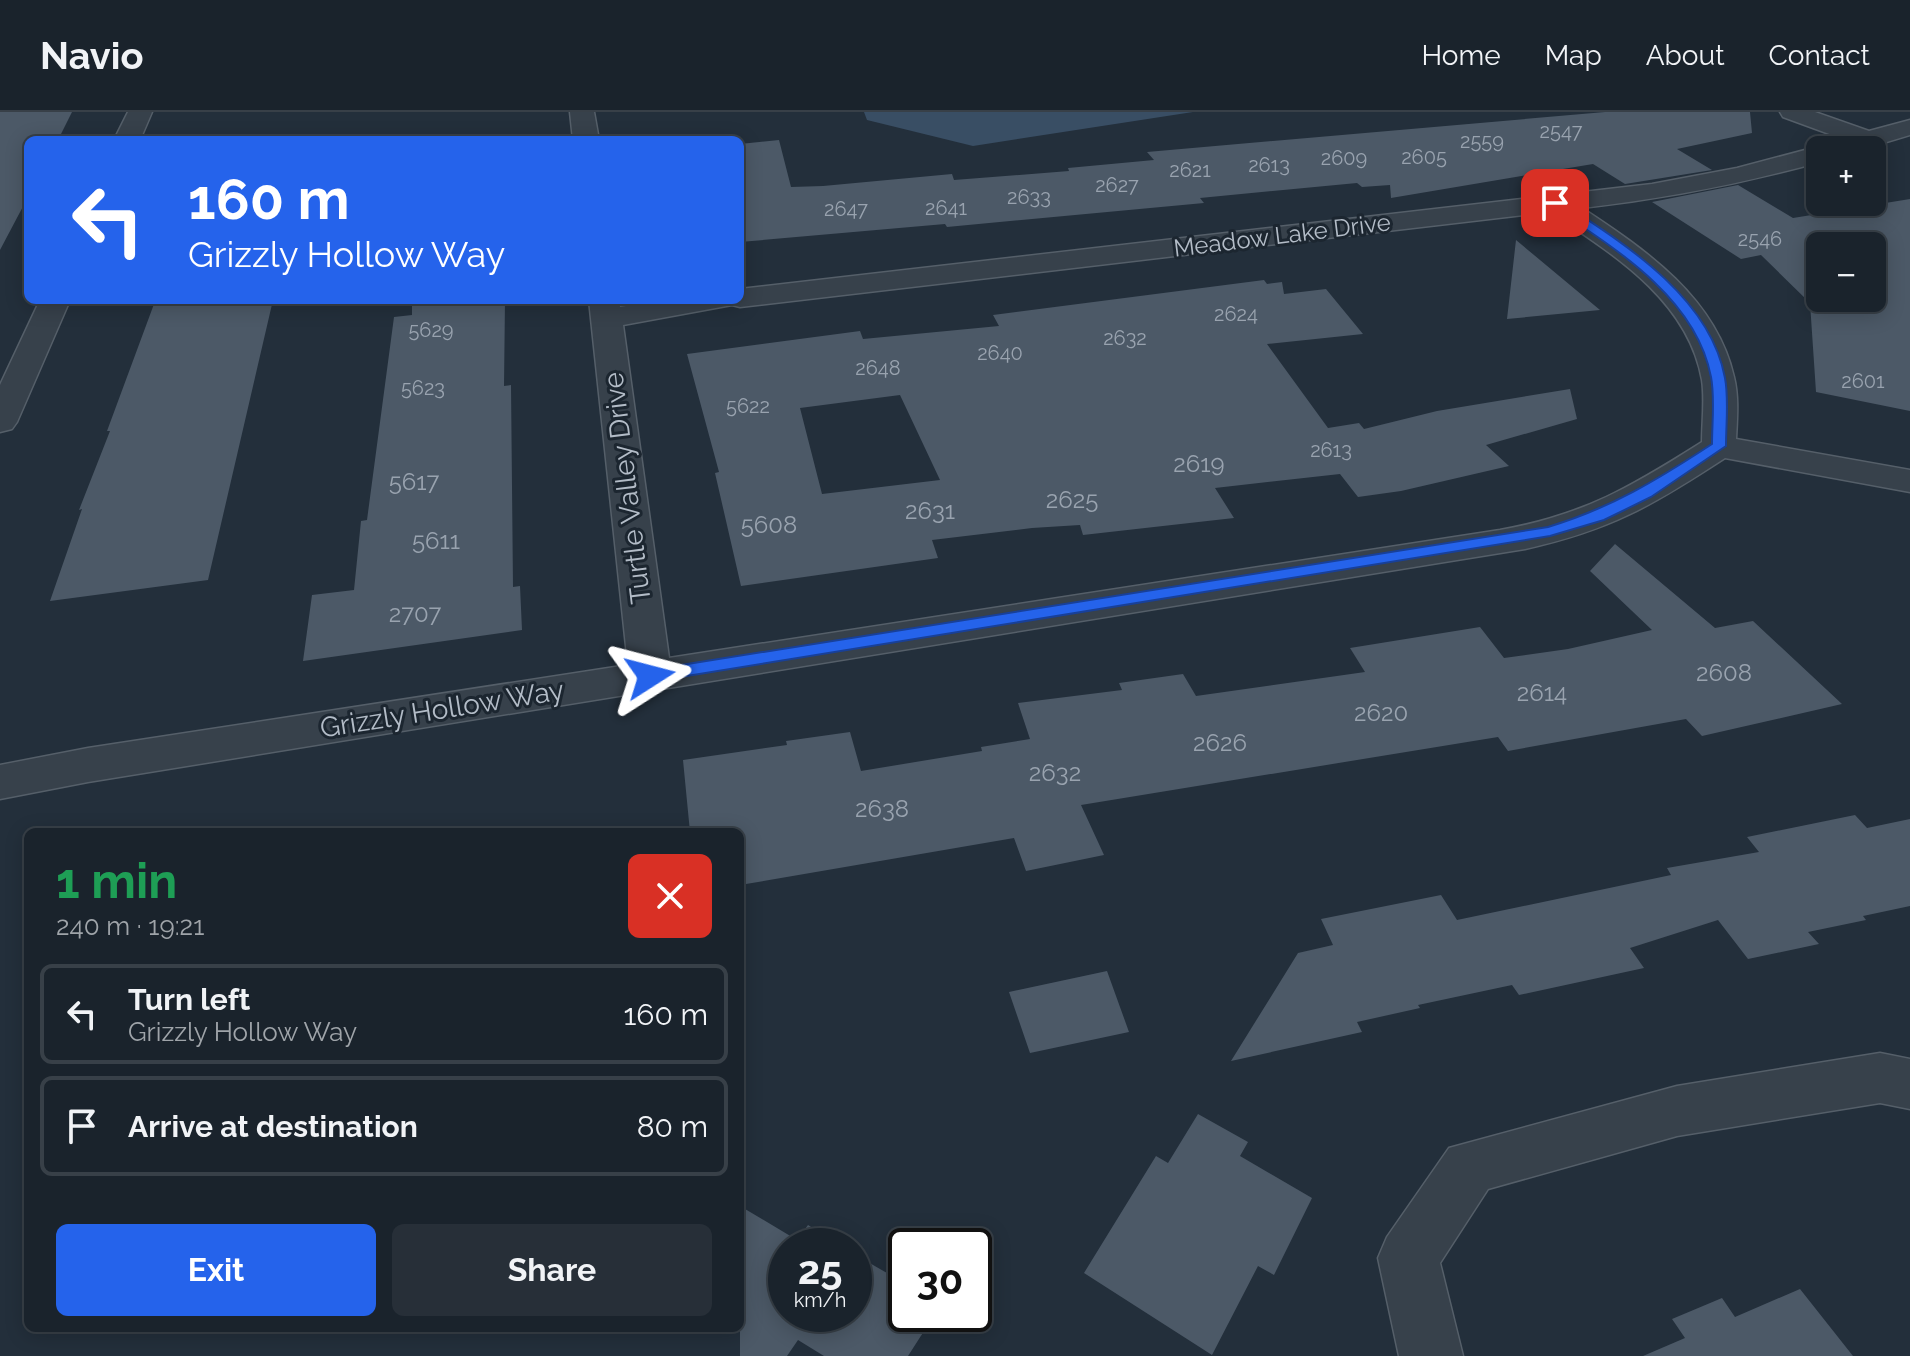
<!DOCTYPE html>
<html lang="en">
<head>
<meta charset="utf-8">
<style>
	body { margin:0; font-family:Raleway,sans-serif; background:#272f38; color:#f1f3f6; height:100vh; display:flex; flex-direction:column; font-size:30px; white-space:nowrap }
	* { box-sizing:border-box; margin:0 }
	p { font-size:26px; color:#9fa4a9 }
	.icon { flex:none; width:44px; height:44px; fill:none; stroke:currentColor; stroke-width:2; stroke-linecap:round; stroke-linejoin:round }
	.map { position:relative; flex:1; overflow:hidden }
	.panel { position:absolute; left:24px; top:716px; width:720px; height:504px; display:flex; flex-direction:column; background:#1a232c; border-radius:12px; box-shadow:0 4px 20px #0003,0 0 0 2px #384048 }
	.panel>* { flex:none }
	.hud { position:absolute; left:24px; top:24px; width:720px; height:168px; border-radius:12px; box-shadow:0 4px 20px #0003,0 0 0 2px #384048; background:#2563eb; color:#fff; overflow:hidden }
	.controls { position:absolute; left:1806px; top:24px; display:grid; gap:16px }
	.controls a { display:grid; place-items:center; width:80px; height:80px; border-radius:12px; background:#1a232c; box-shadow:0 4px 20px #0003,0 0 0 2px #384048; font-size:40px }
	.speed { position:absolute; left:768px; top:1116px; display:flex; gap:16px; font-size:40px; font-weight:700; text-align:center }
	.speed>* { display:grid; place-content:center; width:104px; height:104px; border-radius:50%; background:#1a232c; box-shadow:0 4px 20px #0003,0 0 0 2px #384048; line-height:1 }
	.speed small { font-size:20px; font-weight:400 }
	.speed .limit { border:4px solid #111; border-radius:12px; background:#fff; color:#111 }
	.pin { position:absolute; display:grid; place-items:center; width:68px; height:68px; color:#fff; margin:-34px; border-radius:16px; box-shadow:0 4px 12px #0006 }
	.me { position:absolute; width:88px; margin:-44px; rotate:81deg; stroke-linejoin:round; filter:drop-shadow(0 0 6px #0008) }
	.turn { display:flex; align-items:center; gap:28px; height:168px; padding:0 32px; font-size:36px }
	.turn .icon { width:104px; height:104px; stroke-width:2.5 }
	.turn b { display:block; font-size:56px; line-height:68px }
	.round { display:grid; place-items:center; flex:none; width:84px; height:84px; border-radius:12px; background:#272f38 }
	.headline { display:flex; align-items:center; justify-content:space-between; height:136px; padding:0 32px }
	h1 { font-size:48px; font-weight:700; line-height:60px; color:#1e9e55 }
	.primary-button { display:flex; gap:16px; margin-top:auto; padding:16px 32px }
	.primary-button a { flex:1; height:92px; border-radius:12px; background:#2563eb; color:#fff; font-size:32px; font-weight:700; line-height:92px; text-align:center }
	.primary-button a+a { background:#272f38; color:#f1f3f6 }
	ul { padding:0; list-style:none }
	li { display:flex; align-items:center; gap:24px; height:100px; margin:0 16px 12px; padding:0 16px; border:4px solid #384048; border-radius:12px }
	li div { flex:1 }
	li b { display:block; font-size:30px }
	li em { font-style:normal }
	header { display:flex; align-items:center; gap:48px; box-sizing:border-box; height:112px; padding:0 40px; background:#1a232c; border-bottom:2px solid #384048 }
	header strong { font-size:38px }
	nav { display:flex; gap:44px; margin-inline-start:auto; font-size:28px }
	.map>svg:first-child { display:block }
	.water { fill:#394e64 }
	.building { fill:#4c5967; fill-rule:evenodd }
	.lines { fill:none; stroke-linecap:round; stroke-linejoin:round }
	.minor-casing { stroke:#555f69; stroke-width:3 }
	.minor { fill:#37414b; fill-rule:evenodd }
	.route { fill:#2563eb; stroke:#184099; stroke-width:2 }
	.labels { text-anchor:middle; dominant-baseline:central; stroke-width:6; stroke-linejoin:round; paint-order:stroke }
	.far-number-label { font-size:20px; fill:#99a3af }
	.far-street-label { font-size:24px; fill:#b3bcc7; stroke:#1c2630 }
	.number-label { font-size:24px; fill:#99a3af }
	.street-label { font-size:28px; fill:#b3bcc7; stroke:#1c2630 }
</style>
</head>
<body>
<header>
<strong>Navio</strong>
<nav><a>Home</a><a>Map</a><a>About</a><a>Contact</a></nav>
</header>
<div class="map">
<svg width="1910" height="1244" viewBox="0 0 1910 1244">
	<rect width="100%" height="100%" fill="#232f3b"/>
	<path class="water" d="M864,0h329l-220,34 -106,-26z"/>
	<path class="building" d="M0,0h72l-14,28h-30v57l-28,53z
		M1605,0h145l2,21 -75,16 35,21 -87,14 -32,-20 -202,34 -1,-13 -28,2 -5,-4 -157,15 4,5 -257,24 -2,-3 -205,18v-98l39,-4 12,47 32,-1 129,-12 2,6 115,-9 -1,-3 86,-8 -7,-8z
		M1738,73l55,33 117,-19v212l-94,-19 -6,-89 -49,-48 -20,4 -89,-57zM1820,134h52v52h-52z
		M1516,128l84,70 -93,9z
		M1264,168l3,4 15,-2 2,12 42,-5 37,45 -96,10 61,84 31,-5 5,6 73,-18 133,-22 7,30 -91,26 23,21 -108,25 -43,6 -18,-23 -125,14 19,30 -151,17 -3,-10 -48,3 -100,12 6,18 -197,28 -26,-113 4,-1 -32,-118 173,-23 3,8 136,-13 -6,-11zM900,283l40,85 -118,14 -22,-86z
		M196,188h77l-65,280 -158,21 32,-92 -3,1 31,-79h-3l47,-127z
		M464,188h41l-1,86 7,-1 2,202 7,-1 2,44 -219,31 9,-66 42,-5 7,-69 6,-1 27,-203 18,-2v-10z
		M1615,432l100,84 38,-7 89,83 -140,32 -16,-17 -178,32 -10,-14 -417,68 23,50 -78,16 -12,-33 -274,47v-53h-50l-7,-72 104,-15 -1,-4 64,-9 11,39 121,-20 -1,-4 49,-8 -12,-36 104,-13 -3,-7 64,-9 13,22 169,-24 -15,-24 130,-21 24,31 64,-9 84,-19 -62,-59z
		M1855,703l12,13 43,-9v87l-47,10 3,4 -58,12 11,12 -71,15 -30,-39 -88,28 14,20 -125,27 -7,-10 -94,20 2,3 -63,14 5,10 -131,29 67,-108 35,-8 -12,-26 120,-24 16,25 214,-45 -4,-7 92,-16 -12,-15z
		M1107,859l22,61 -99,21 -21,-61z
		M1198,1002l50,28 -8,14 72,42 -38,77 -16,-9 -46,89 -128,-82 72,-117 12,7z
		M740,1094l57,34 11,-15 33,21h-55v68h68v-60l52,30v30h29l-27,42h-84l-26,-16 -11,16h-47z
		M1800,1177l53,67h-210l42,-18 -13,-19 50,-21 13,19z"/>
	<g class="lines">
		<defs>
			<path id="minor" d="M128,0h24l-12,28h-26z
				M570,0h24l5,28h-26z
				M1780,0h35l54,19 41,-11v15l-50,15h-40v12c-79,22 -157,37 -238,46 64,42 134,90 152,169 5,20 3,42 2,62l174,31v22l-185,-34c-72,47 -114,72 -200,91l-1437,233 -88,17v-34l88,-17 540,-83 -39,-365h30l1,7 42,-7h78v-11l912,-105 85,-16 83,-22 7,2 4,-5 12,-4 -60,-22zM1550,100c63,42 138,88 152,168 3,20 0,42 0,62 -71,45 -118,73 -202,88l-831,128 -46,-333 109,-20 8,2z
				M40,188h30l-53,122 -5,7 -12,3v-47z
				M1880,941l30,6v50l-30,-6 -203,33 -189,53 -48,74 23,93h-64l-21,-98 9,-21 62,-89 228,-62z"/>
		</defs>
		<use href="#minor" class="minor-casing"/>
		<use href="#minor" class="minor"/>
	</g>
	<path class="route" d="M1551,89h8c64,42 151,95 166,177 4,21 1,46 1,68l-75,51 -47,23 -54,16 -900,146 -9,-6 9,-6 898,-143c63,-19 109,-47 164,-83 0,-21 3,-46 -1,-67 -15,-80 -98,-130 -160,-171z"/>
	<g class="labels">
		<g class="far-number-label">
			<text x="1561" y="19">2547</text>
			<text x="1482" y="29">2559</text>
			<text x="1424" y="45">2605</text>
			<text x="1344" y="46">2609</text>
			<text x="1269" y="53">2613</text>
			<text x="1190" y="58">2621</text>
			<text x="1117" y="73">2627</text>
			<text x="1029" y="85">2633</text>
			<text x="946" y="96">2641</text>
			<text x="846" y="97">2647</text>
			<text x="1760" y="127">2546</text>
			<text x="1236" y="202">2624</text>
			<text x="431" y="218">5629</text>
			<text x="1125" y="226">2632</text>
			<text x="1000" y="241">2640</text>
			<text x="878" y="256">2648</text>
			<text x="1863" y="269">2601</text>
			<text x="423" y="276">5623</text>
			<text x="748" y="294">5622</text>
			<text x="1331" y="338">2613</text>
		</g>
		<g class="far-street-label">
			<text transform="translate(1282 123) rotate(-7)">Meadow Lake Drive</text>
		</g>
		<g class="number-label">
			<text x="1199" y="351">2619</text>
			<text x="414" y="369">5617</text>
			<text x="1072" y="387">2625</text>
			<text x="930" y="398">2631</text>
			<text x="769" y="412">5608</text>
			<text x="436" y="428">5611</text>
			<text x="415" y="501">2707</text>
			<text x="1724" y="560">2608</text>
			<text x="1542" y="580">2614</text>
			<text x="1381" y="600">2620</text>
			<text x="1220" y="630">2626</text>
			<text x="1055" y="660">2632</text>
			<text x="882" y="696">2638</text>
		</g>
		<g class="street-label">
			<text transform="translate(627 376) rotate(-97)">Turtle Valley Drive</text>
			<text transform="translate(442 597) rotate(-9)">Grizzly Hollow Way</text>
		</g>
	</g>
</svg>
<div class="controls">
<a>+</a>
<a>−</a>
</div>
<div class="speed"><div>25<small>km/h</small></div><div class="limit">30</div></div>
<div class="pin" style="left:1555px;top:91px;background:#d93025"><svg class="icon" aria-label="arrive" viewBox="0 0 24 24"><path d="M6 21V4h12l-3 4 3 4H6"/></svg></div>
<svg class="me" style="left:650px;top:564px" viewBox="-20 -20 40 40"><path d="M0-17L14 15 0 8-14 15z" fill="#2563eb" stroke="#fff" stroke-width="4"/></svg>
<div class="hud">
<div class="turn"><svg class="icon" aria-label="left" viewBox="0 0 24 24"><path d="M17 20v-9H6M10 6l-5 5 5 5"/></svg><div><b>160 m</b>Grizzly Hollow Way</div></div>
</div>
<section class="panel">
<div class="headline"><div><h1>1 min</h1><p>240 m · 19:21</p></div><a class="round" style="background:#d93025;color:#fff"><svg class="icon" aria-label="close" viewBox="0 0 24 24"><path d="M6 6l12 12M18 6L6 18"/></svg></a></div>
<ul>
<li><svg class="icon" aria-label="left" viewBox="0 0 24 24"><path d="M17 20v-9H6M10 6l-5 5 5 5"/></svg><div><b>Turn left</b><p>Grizzly Hollow Way</p></div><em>160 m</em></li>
<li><svg class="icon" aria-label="arrive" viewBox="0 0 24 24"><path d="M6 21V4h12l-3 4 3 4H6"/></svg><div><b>Arrive at destination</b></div><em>80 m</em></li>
</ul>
<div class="primary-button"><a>Exit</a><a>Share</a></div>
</section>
</div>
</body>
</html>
